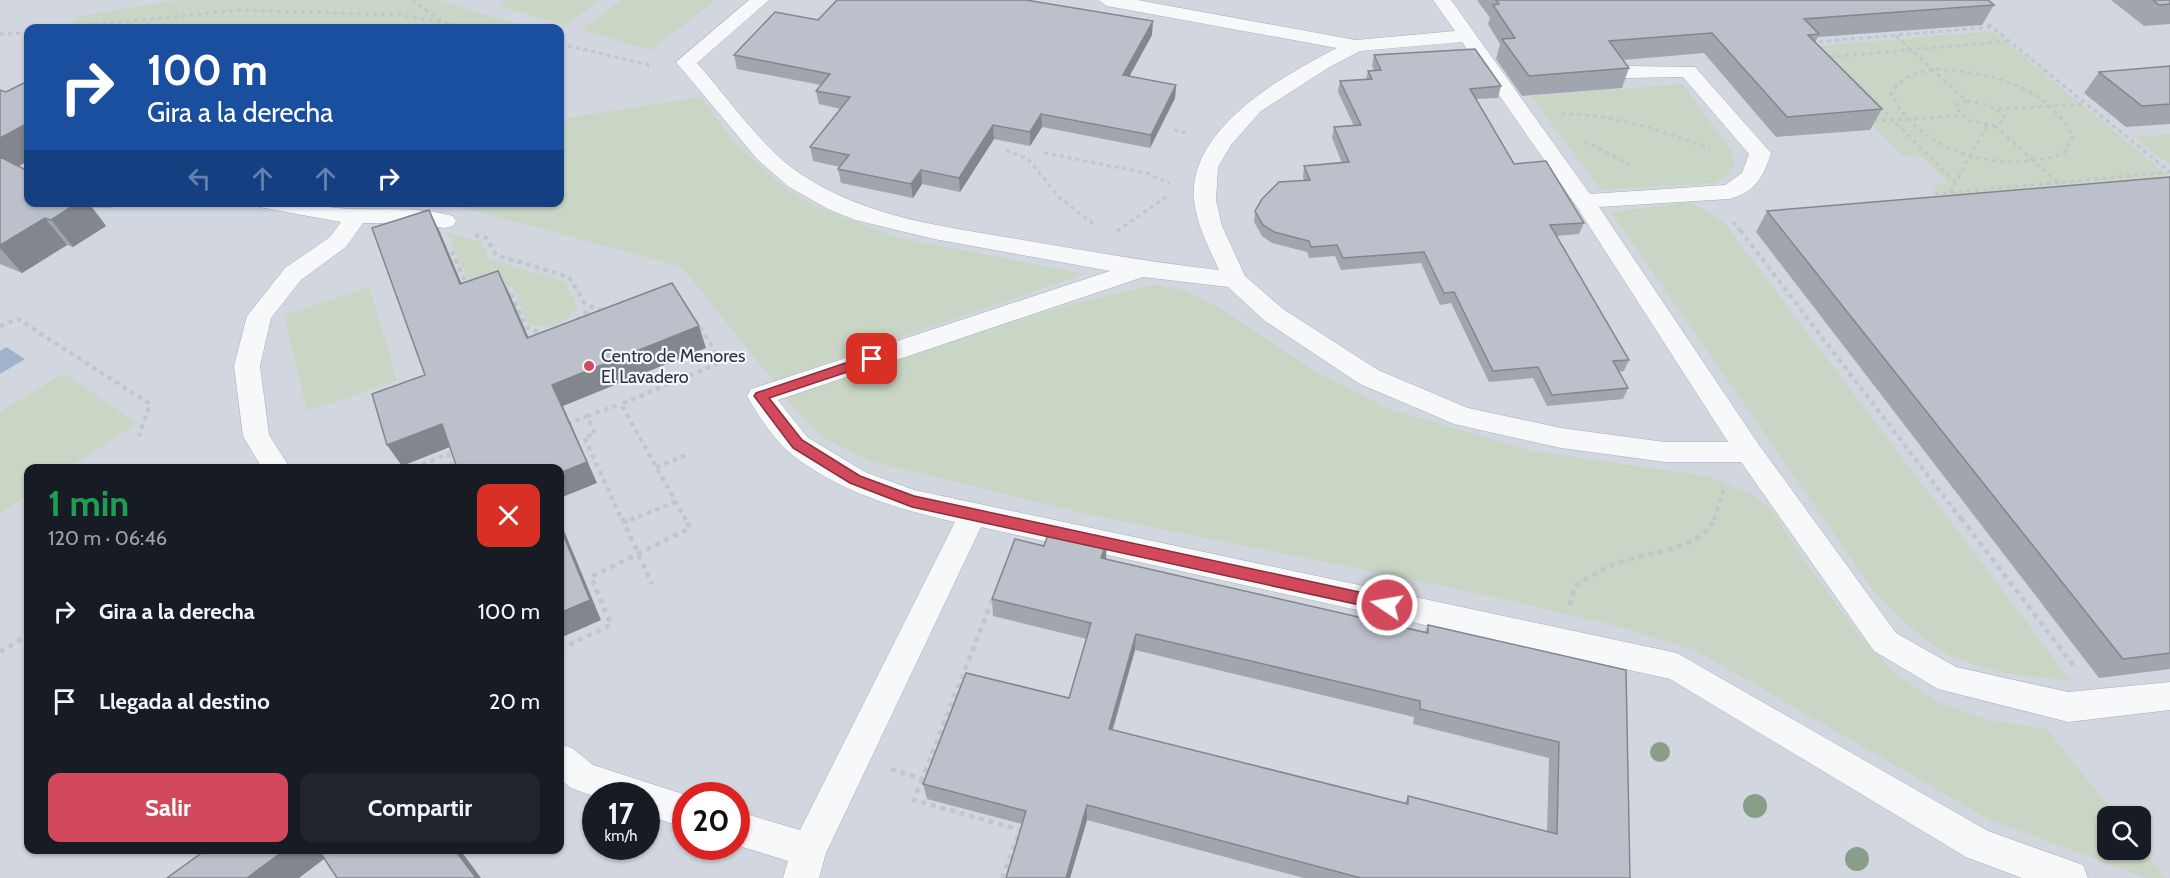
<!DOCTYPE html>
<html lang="es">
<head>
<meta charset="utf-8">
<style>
	body { margin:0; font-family:Cabin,sans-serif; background:#20242c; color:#f1f3f6; height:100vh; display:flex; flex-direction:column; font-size:22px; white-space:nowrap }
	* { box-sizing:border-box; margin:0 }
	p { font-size:20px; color:#9ea1a6 }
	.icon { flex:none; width:33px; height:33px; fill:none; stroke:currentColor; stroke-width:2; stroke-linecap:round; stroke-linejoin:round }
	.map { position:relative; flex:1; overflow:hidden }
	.details { position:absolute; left:24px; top:464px; width:540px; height:390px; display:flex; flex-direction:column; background:#171b24; border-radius:12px; box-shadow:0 2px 4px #0004 }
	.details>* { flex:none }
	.top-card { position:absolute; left:24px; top:24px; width:540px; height:183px; border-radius:12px; box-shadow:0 2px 4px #0004; background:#1a4fa0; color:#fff; overflow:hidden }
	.buttons { position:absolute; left:2097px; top:806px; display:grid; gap:12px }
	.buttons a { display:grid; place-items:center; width:54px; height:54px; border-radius:12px; background:#171b24; box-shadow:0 2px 4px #0004; font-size:30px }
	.speed { position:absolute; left:582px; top:782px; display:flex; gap:12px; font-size:30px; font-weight:700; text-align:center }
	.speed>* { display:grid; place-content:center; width:78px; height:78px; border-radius:50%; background:#171b24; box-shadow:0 2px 4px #0004; line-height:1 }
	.speed small { font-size:15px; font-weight:400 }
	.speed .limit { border:9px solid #d22; background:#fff; color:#111 }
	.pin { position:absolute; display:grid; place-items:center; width:51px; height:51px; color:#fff; margin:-26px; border-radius:12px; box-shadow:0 3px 9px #0006 }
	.me { position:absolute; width:66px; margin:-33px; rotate:282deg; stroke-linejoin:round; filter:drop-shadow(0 0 4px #0008) }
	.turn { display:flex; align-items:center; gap:21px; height:126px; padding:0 24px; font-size:27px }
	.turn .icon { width:78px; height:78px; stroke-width:2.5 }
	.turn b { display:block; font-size:42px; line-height:51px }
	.lanes { display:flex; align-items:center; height:57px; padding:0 24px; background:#0003; justify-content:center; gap:30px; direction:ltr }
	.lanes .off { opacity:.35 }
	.round { display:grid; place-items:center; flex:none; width:63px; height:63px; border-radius:12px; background:#20242c }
	.headline { display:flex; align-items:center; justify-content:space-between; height:102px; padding:0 24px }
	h1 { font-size:36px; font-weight:800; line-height:45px; color:#1e9e55 }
	.action { display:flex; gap:12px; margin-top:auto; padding:12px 24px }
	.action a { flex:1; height:69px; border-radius:12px; background:#d1495b; color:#fff; font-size:24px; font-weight:800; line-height:69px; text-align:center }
	.action a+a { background:#20242c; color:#f1f3f6 }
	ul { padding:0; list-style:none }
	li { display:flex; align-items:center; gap:18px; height:90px; padding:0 24px }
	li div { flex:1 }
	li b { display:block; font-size:22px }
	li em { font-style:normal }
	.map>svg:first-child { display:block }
	.built { fill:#d2d6de; fill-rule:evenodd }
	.green { fill:#c9d6c5 }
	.water { fill:#9fb4cc }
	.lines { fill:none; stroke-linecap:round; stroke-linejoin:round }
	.lane-casing { stroke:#a9aeb7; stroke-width:1 }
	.path-far2 { stroke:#c2c5cb; stroke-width:3; stroke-dasharray:4 4; stroke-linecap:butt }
	.path-far1 { stroke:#c2c5cb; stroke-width:4; stroke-dasharray:4.5 4.5; stroke-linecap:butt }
	.path { stroke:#c2c5cb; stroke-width:4.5; stroke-dasharray:5 5; stroke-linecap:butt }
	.lane { fill:#f7f8fa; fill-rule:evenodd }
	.tree { fill:#899d89 }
	.wall { fill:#a1a5ae; fill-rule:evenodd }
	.shaded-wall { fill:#83868d }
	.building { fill:#bbc0ca; stroke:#83868d; stroke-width:1.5; fill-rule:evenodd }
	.route { fill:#d1495b; stroke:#882f3b; stroke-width:1.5 }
	.poi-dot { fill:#d1495b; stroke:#f4f6f9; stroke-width:2 }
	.labels { text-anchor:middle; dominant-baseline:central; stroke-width:4.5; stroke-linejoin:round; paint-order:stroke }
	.poi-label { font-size:18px; fill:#2b3445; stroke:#f4f6f9; text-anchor:start }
</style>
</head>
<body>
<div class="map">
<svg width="2170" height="878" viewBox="0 0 2170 878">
	<rect width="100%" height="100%" fill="#e4e7ec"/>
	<path class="built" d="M0,0h2170v878h-2170zM28,28h532v174h-532zM28,468h532v381h-532zM596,795h50v51h-50zM686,795h50v51h-50zM2108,816h32v33h-32z"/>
	<path class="green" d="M178,0h259l94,28h-464l13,-12z
		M507,0h93l-34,25 -67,-19z
		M622,0h94l-65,50 -70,-20z
		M1992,31l178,146 -213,36 -27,-27 19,-3 -29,-28 -17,1 -98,-98 2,-11z
		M1682,84l49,66 4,13 -6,12 -16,8 -112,7 -70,-94z
		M701,97l35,47 49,44 33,20 82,30 184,36 -311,107 -91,-114 -235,-64 113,-1v-83z
		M2170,134v31l-36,-28z
		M1689,202l34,19 348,460c-39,-4 -80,-7 -117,-24 -31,-14 -57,-43 -81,-67l-262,-378z
		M447,232l34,10 8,17 76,23 12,25c-17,20 -22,21 -48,18l-17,-38 -35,12z
		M1153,285l28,4 35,17 98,64 72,38 146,43 176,25 43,18 20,15 32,50 56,76 39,41 40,26 50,18 59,9 69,87h-8v33l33,-2 24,31h-18l-159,-59 -288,-166 -79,-26 -154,-36 -380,-77 -218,-53 -48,-25 -37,-38 269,-89z
		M369,287l28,93 -90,32 -23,-97z
		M64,373l73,50 -68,45h-41v27l-28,18v-101z"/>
	<path class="water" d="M6,347l19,12 -25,15v-23z"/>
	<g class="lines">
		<defs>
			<path id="lane" d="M749,0h20l-72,63c32,36 68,90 110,115 62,39 133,48 204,60 69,12 138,24 208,32 -10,-22 -22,-45 -25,-69 -7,-72 88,-125 143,-153l-230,-42 -9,-6h39l219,40 99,-9 -22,-31h18l139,194 135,-9 17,-12 7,-19 -66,-77 -58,1 -7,-2 -3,-4 3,-4 7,-2 70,1 76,86c-7,24 -17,40 -42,46l-130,8 160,238 137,188 60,34 112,25 102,-10v28l-102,12 -130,-33 -64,-38 -133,-189h-76l-104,-14 -107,-24 -94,-40 -95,-63 -37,-34 -85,-10 -365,123 29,37 58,35 49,18 763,163 311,178 95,34 5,13h-66l-56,-21 -296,-178 -689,-152 -155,326 -7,25h-36l5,-17 -52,-16v-34l64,19 155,-308c-58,-13 -119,-31 -166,-70 -14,-11 -33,-40 -42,-56l4,-7 359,-118 -176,-32 -79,-19 -27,-11 -39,-22 -31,-27 -82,-98zM1462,42l113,162 153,238h-63l-104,-14 -93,-20 -90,-38 -95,-61 -38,-33 -23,-50 -6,-26 2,-33 13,-22 30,-34 67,-43 32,-17z
				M85,202h31l-3,5h-25z
				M256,202c33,0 64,5 96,7 35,1 67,-2 101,7l3,5 -3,5 -8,2 -34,-5h-48l-17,24 -45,33 -30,38 -11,48 9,69 21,33h-28l-19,-32 -9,-70 13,-50 38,-48 45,-31 11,-15 -82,-15z
				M560,744l12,4 21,17 93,30v33l-40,-13v-20h-50v2l-25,-9 -11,-9z"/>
		</defs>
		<use href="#lane" class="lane-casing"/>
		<path class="path-far2" d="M412,0l29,21
			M1982,19l188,153
			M62,28l178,-18 160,5 75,13
			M139,28l10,-5
			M0,34l28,-1
			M1896,36l71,65
			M560,44l94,22
			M1816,44l-2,-2 179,-15
			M1829,57l181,-16
			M1936,69c57,5 107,14 137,67l-9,17c-59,23 -146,0 -173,-60 11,-17 26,-21 45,-24z
			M1851,78l104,104
			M1967,101l21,4 15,9 2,6 -10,6 -28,-6 -11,-12 1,-4z
			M1998,109l88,-5
			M1561,114c53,0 100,16 149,35
			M1874,121l85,-5
			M1995,126l62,56
			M1174,130l13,3
			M1584,141l47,24
			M1006,150l22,9 32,39 36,28
			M1044,153l103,20 23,11
			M1950,192l37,-66
			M1935,194l235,-22
			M1733,222l8,10
			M1117,231l53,-37"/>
		<path class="path-far1" d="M1740,230l222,290
			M475,235l12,3 9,17 73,22 16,27 18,7
			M452,251l15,35
			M504,292l6,-1 17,37 17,5
			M577,320l15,-13
			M0,326l18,-7 132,85 -11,32
			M587,416l34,-12
			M567,424l20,-8 8,18 -11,3 38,83
			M656,467l33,-13
			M385,468h5
			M414,468l34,-14 5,14
			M630,520l45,-18
			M686,520l-65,-116 101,-42 -29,-46
			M1714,520l11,-34"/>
		<path class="path" d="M622,518l30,66
			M1961,518l113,148
			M623,523l11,-5
			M1570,605l5,-19c14,-9 29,-18 45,-24 30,-11 79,-10 95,-44
			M560,649l51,-24 -20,-48 99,-49 -5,-10
			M0,652l28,-17
			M891,769l31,10 71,-181
			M922,779l-8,21 110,31
			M1002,878l18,-48"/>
		<use href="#lane" class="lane"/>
	</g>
	<g class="tree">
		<circle cx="1660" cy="752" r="10"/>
		<circle cx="1755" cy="806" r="12"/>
		<circle cx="1857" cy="859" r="12"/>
	</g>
	<path class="wall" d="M1477,0h511l6,5 -12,20 -164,12 -3,5 67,67 -12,21 -94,7 -72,-84 -81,7 6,8 -7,20 -100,8 -26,-37 4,-15 -12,-20 2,-6z
		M2111,0h59v24l-26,2z
		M818,20l334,15 -23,41 47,9 -1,13 -25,50 -108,-21 -12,19 -36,-7 -34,53 -38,-8 -9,14 -72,-15 -3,-14 2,-2 -27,-6 -3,-14 31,-38 -22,-5 -3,-13 5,-6 -84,-16 -3,-14z
		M1374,55l127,31 -3,12 -22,1 38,65 70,59 -5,11 -23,2 73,124 -5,11 -5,1 9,16 -5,11 -76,7 -14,-28 -44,4 -38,-79 -11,2 -19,-42 -80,7 -6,-14 -26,2 -2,-6 -35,-9 -10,-7 -8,-14 1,-11 49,-31 -1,-3 1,-11 38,-3 -10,-25 2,-11 20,-1 -16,-34 2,-11 26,-2 2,-8 6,-1 -2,-4z
		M2170,66v58l-44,3 -42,-34 15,-21z
		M0,90l18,76 10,36h60l18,24 -33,21 -6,-2 -45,28 -22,-9z
		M2170,177v492l-71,9 -343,-446 11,-21z
		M1044,546l381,86 3,-7 198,45 4,208h-326l-217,-58 -17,58h-64l16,-54 -95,-25 -4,-15 146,-86 18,-59 -94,-23 -1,-17zM1135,650l279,67 -1,7 136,34 -2,73 -139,-35 -3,7 -292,-73z"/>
	<path class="shaded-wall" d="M1153,21l-1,14 -29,53v-13z
		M1176,85l-1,13 -25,50 1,-13z
		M1041,114l1,13 -12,19v-14z
		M28,123v38l-25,14 -3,-4v-33z
		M993,125l1,14 -34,53 -1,-14z
		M921,170l1,14 -9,14 -2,-14z
		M79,202h9l18,24 -33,21 -22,-27z
		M429,210l11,22 31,74 -11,-22z
		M45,218l22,27 -45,28 -22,-25v-3z
		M498,271l11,22 29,66 -11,-21z
		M699,326l7,22 -143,58 34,77 -37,15v-25l-8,-88z
		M442,424l13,21 -53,21 -15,-21z
		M560,521l41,99 -41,18z
		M1107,541l-1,18 -6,16 1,-17z
		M1136,634l-1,16 -27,94 1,-15z
		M1087,805v15l-17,58h-4z
		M286,849h41l5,4 -33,25h-52z
		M454,849h10l-3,2 20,27h-5z"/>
	<path class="building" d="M837,0h189l127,21 -30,54 53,10 -25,50 -110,-21 -11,18 -37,-7 -34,53 -38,-8 -10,14 -73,-15 11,-14 -39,-8 40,-50 -34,-6 14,-17 -96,-19 41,-43 43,8z
		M1496,0h492l6,5 -190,14 15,15 -11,1 74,74 -95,8 -75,-84 -103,8 20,27 -100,8 -27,-37 13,-1 -22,-33 6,-1z
		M2153,0h17v4l-11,1z
		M1475,49l26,37 -31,3 44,75 32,-3 38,62 -34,2 79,135 -16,1 15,27 -76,7 -14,-28 -45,4 -39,-79 -10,1 -20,-41 -81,6 -6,-13 -26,2 -2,-6 -35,-9 -11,-7 -8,-14 7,-12 17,-17 31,-2 -6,-14 45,-4 -15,-35 27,-2 -21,-44 32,-2 -4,-8 13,-1 -7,-15z
		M2170,66v38l-28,2 -43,-34z
		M28,81v42l-28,15v-48l6,2z
		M0,157l28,14v31h51l-28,18 -6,-2 -45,27z
		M2170,177v476l-47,6 -356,-448z
		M429,210l31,74 38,-13 29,67 145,-55 27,43 -147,59 35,77 -27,11v-5h-103l-15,-44 -55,21 -15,-51 53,-19 -53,-147z
		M560,527l30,73 -30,13z
		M1050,528l57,13 -6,17 327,75v-8l198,45 4,208h-269l-274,-73 -21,73h-60l20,-67 -103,-27 43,-111 103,25 22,-75 -99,-24 23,-60 29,7zM1136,634l284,67v8l139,33 -2,92 -149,-38v8l-299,-75z
		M207,849h79l-39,29h-80z
		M318,849h136l22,29h-139z"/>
	<path class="route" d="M872,354l7,5 -2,3 -108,36 33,42 58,36 54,20 473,102 8,7 -8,6 -475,-104 -62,-24 -57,-35 -39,-52 2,-3z"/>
	<circle class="poi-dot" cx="589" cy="366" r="6"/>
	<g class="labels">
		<g class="poi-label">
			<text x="601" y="356">Centro de Menores<tspan x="601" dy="21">El Lavadero</tspan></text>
		</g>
	</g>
</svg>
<div class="buttons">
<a><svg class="icon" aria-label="search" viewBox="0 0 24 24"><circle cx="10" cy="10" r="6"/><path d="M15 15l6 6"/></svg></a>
</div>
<div class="speed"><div>17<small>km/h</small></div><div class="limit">20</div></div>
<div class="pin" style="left:872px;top:359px;background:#d93025"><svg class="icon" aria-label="arrive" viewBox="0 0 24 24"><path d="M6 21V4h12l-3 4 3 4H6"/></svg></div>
<svg class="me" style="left:1387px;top:605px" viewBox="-20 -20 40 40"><circle r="17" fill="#d1495b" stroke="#fff" stroke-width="3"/><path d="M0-11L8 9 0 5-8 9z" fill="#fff"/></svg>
<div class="top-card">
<div class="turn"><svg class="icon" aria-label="right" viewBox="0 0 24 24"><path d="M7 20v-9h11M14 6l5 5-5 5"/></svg><div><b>100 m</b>Gira a la derecha</div></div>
<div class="lanes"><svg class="icon off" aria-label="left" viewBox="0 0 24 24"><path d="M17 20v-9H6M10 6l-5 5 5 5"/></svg><svg class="icon off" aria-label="ahead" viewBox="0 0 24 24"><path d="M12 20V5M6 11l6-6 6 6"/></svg><svg class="icon off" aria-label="ahead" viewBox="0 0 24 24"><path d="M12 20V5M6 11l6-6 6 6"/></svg><svg class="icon" aria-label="right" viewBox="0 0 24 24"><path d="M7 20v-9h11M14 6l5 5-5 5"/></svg></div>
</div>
<section class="details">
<div class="headline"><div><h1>1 min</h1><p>120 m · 06:46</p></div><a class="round" style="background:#d93025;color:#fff"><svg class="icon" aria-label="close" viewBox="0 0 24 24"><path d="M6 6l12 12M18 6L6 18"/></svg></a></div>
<ul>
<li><svg class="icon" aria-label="right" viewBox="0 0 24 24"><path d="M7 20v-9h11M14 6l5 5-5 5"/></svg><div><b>Gira a la derecha</b></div><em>100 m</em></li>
<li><svg class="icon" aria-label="arrive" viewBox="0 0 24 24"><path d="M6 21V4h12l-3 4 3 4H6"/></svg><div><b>Llegada al destino</b></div><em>20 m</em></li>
</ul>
<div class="action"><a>Salir</a><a>Compartir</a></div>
</section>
</div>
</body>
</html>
